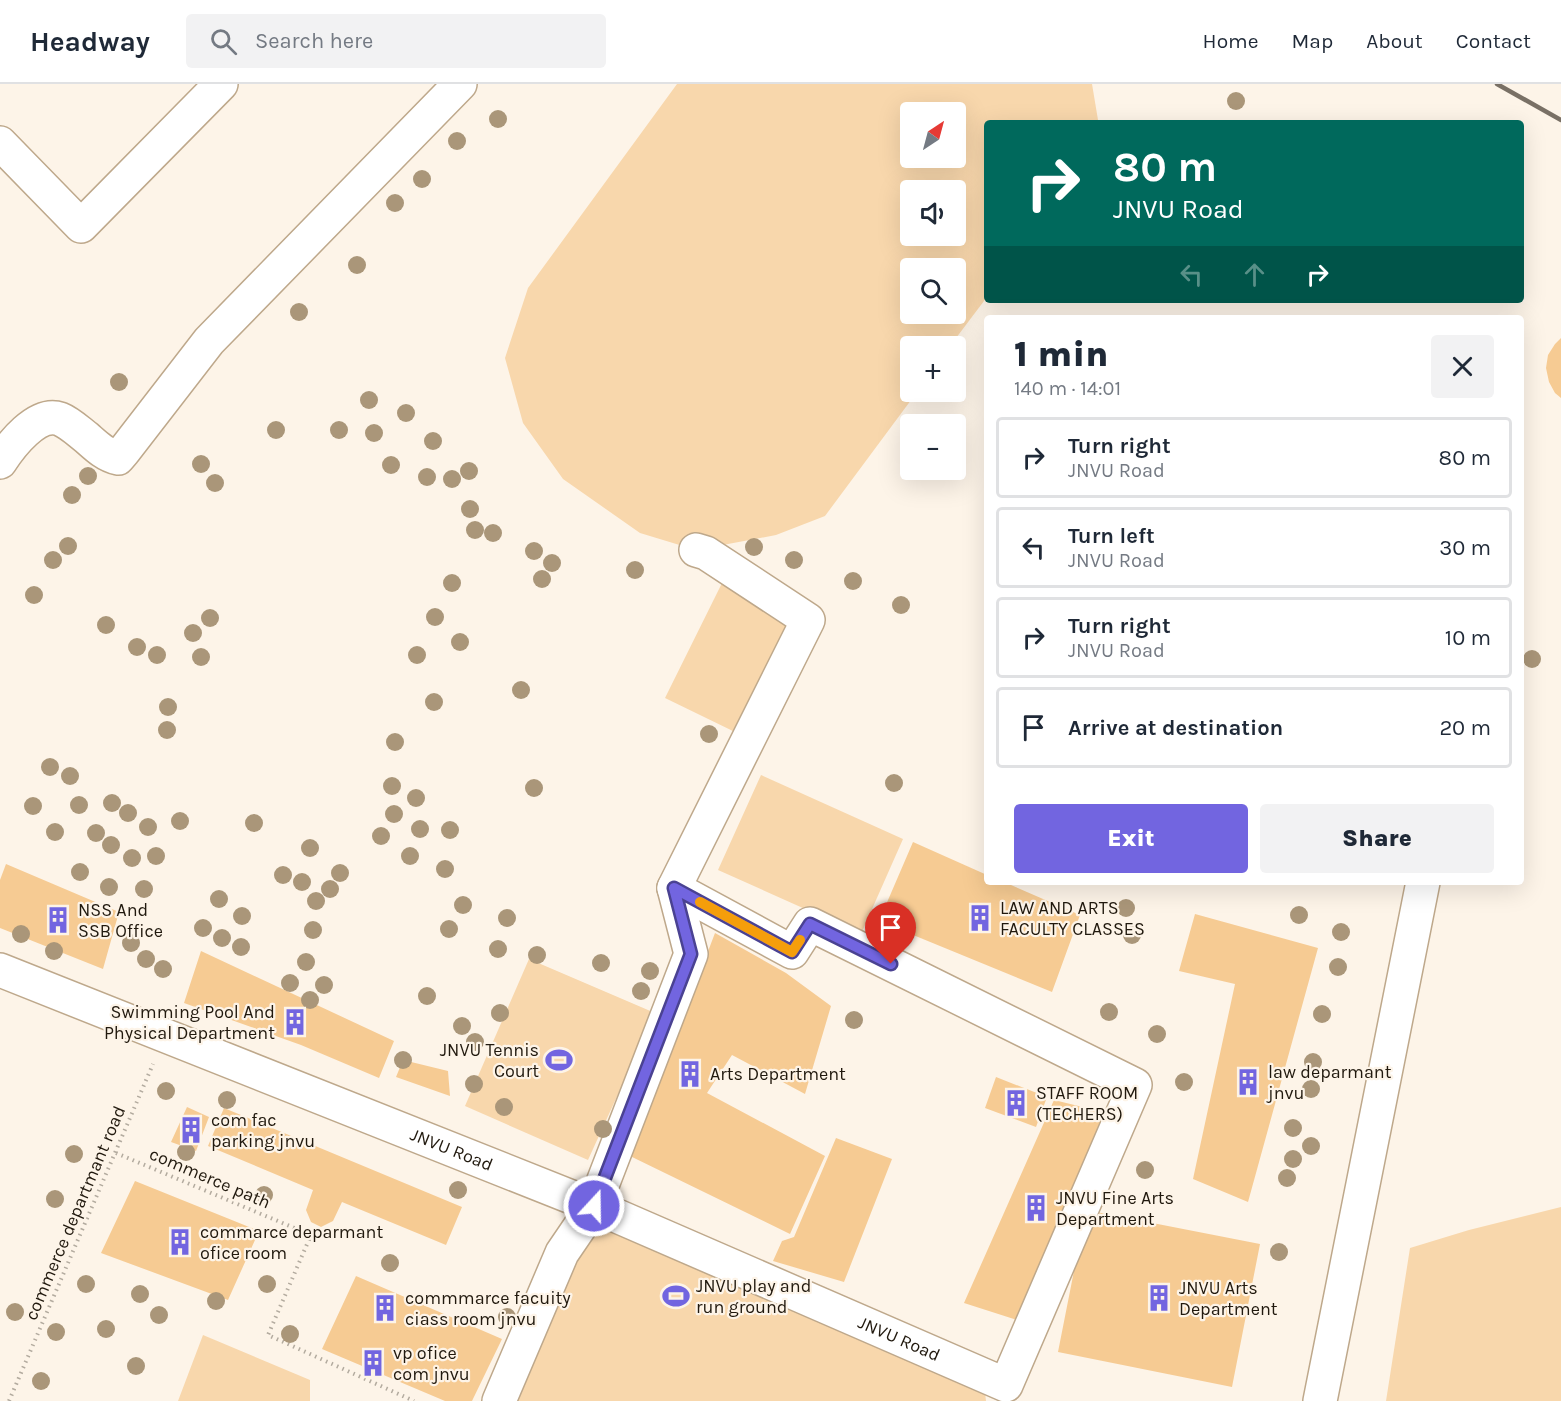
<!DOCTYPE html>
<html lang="en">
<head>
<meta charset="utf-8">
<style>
	body { margin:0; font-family:Karla,sans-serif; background:#f2f2f3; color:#1f2937; height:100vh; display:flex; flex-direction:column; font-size:22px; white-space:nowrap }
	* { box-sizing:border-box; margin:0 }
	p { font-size:20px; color:#747a83 }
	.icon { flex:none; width:33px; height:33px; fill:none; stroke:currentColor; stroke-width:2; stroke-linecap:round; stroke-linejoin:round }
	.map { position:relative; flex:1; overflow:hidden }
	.side { position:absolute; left:984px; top:231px; width:540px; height:570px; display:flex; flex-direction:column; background:#fff; border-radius:6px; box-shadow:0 6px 24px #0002 }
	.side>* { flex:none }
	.guide { position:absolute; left:984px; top:36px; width:540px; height:183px; border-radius:6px; box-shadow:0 6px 24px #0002; background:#00695c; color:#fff; overflow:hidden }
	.needle { width:39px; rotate:36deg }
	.controls { position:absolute; left:900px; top:18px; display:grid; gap:12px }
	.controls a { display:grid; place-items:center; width:66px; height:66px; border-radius:6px; background:#fff; box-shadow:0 6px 24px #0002; font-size:30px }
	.pin { position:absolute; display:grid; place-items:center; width:51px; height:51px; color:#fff; margin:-62px -26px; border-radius:50% 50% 50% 0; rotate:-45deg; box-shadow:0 0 6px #0007 }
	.pin .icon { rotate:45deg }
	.me { position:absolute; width:66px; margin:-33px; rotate:21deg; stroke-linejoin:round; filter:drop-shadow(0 0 4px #0008) }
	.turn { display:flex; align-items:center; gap:21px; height:126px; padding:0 30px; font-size:27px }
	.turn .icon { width:78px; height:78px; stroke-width:2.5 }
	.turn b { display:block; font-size:42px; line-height:51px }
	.lanes { display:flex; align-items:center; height:57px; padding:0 30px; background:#0003; justify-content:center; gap:30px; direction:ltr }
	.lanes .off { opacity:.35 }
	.round { display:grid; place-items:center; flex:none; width:63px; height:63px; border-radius:6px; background:#f2f2f3 }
	.overview { display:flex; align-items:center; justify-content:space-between; height:102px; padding:0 30px }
	h1 { font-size:36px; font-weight:800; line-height:45px }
	.action { display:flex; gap:12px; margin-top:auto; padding:12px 30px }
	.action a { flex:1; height:69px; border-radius:6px; background:#7265e0; color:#fff; font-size:24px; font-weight:800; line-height:69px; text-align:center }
	.action a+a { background:#f2f2f3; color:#1f2937 }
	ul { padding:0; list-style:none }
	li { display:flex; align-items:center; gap:18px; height:81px; margin:0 12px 9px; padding:0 18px; border:3px solid #e0e1e3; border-radius:6px }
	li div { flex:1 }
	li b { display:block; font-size:22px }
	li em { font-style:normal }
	header { display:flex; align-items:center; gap:36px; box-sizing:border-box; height:84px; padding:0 30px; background:#fff; border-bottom:2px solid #e0e1e3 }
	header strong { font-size:28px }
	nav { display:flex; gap:33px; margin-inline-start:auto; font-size:21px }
	.search { width:420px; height:54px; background:#f2f2f3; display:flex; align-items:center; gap:15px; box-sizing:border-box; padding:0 21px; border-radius:6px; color:#747a83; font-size:22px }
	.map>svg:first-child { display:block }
	.green { fill:#f8d7ac; fill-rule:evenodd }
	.building { fill:#f6cb93 }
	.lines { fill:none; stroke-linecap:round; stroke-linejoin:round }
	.minor-casing { stroke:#bea88b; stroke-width:36 }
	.path { stroke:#b3ab9f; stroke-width:4; stroke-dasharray:1.5 4.5; stroke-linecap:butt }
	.minor { stroke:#fff; stroke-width:33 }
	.rail { stroke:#797065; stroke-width:4.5 }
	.tree { fill:#aa9679 }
	.route-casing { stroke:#4a4292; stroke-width:15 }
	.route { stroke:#7265e0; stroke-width:10 }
	.slow { stroke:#f59e0b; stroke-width:10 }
	.labels { text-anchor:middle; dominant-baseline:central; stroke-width:4.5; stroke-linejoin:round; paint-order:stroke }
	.poi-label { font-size:18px; fill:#21190e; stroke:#fdf4e8; text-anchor:start }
	.street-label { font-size:18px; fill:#21190e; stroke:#fdf4e8 }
</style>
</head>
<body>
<header>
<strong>Headway</strong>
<div class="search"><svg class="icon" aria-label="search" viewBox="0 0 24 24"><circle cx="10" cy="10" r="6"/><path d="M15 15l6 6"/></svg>Search here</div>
<nav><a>Home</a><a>Map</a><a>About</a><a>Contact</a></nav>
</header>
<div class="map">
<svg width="1561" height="1317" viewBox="0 0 1561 1317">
	<rect width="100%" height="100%" fill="#fdf4e8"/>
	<path class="green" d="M677,0h415l6,36 -1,3h-110v174l-37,49h-40v46h7l-92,124 -49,19 -80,15 -56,-17 -77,-54 -40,-56 -18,-65 23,-70zM910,28h46v46h-46zM910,106h46v46h-46zM910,184h46v46h-46z
		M723,497l71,35 -57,117 -72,-35z
		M761,691l142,64 -42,95 -143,-64z
		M529,875l126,54 -67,147 -123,-54z
		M1561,1123v194h-175l24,-153 59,-18z
		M587,1133l396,158 3,26h-480z
		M203,1251l107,45v21h-132z"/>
	<path class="building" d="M1561,254v60l-6,-5 -6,-11 -3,-14 2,-13 7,-11z
		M913,758l74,33v7h17l76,33 -28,77 -173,-71z
		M6,780l113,48 -16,57 -103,-41v-48z
		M1195,830l123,34 -70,254 -55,-23 42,-195 -56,-13z
		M715,849l71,40 45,33 -26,88 -73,-39 -25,38 118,63 -35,78 -160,-78z
		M201,867l193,90 -15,37 -78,-33 -117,-42z
		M403,976l45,11 2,25 -54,-19z
		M996,993l51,20 -11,30 -51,-19z
		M1054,1016l53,13 -90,207 -53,-17z
		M187,1023l22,10 -13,34 -25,-9z
		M224,1024l238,99 -16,38 -104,-43 -9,19 -12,6 -10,-5 -5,-12 7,-20 -105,-44z
		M836,1054l56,21 -48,123 -71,-21 9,-20 12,-4z
		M135,1097l124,50 -31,69 -127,-47z
		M1086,1126l174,34 -28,143 -174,-35z
		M356,1192l146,63 -30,62h-27l-123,-52z"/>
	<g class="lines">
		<defs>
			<g id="minor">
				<path d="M0,59l81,83 140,-142"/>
				<path d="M0,378c11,-17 37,-51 60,-43 10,4 19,13 27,19 9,8 18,17 31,20l6,-7 85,-110 251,-257"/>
				<path id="s1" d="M0,886l594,236 412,179 129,-300 -325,-161 -18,28 -118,-64"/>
				<path d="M499,1317l63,-148 32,-47 97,-252 -17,-66 134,-268 -102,-67 -10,-3"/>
				<path d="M1320,1317l103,-519"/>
			</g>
		</defs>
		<use href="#minor" class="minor-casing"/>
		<path class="path" d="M116,1069l195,82 -43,100 146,66
			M9,1317l144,-337"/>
		<use href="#minor" class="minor"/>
		<path class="rail" d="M1497,0l64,36"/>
	</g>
	<g class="tree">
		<circle cx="1236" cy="17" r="9"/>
		<circle cx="498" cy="35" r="9"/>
		<circle cx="457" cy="57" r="9"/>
		<circle cx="422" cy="95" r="9"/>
		<circle cx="395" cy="119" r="9"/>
		<circle cx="357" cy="181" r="9"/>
		<circle cx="299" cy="228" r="9"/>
		<circle cx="119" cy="298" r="9"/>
		<circle cx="369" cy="316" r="9"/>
		<circle cx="406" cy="329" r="9"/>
		<circle cx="276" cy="346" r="9"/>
		<circle cx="339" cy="346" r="9"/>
		<circle cx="374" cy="349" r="9"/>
		<circle cx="433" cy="357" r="9"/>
		<circle cx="201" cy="380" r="9"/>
		<circle cx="391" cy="381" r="9"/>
		<circle cx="469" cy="387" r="9"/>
		<circle cx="88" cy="392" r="9"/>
		<circle cx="427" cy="393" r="9"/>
		<circle cx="452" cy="395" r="9"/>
		<circle cx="215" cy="399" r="9"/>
		<circle cx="72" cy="411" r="9"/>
		<circle cx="470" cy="425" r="9"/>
		<circle cx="475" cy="446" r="9"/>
		<circle cx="493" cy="449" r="9"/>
		<circle cx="68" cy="462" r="9"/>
		<circle cx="754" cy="463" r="9"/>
		<circle cx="534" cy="467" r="9"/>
		<circle cx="53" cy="476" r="9"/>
		<circle cx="794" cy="476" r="9"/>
		<circle cx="552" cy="479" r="9"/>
		<circle cx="635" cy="486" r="9"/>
		<circle cx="542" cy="495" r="9"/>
		<circle cx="853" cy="497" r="9"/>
		<circle cx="452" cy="499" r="9"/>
		<circle cx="34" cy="511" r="9"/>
		<circle cx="901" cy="521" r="9"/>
		<circle cx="435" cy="533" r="9"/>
		<circle cx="210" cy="534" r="9"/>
		<circle cx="106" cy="541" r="9"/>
		<circle cx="193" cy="549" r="9"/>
		<circle cx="460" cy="558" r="9"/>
		<circle cx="137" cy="563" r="9"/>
		<circle cx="157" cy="571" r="9"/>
		<circle cx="417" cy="571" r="9"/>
		<circle cx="201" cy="573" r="9"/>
		<circle cx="1532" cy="575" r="9"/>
		<circle cx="521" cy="606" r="9"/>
		<circle cx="434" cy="618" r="9"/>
		<circle cx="168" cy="623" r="9"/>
		<circle cx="167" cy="646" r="9"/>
		<circle cx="709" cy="650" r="9"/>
		<circle cx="395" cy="658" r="9"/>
		<circle cx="50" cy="683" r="9"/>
		<circle cx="70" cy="692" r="9"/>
		<circle cx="894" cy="699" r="9"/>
		<circle cx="392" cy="702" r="9"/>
		<circle cx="534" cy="704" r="9"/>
		<circle cx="416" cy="714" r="9"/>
		<circle cx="112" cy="719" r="9"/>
		<circle cx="79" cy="721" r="9"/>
		<circle cx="33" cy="722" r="9"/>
		<circle cx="128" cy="729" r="9"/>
		<circle cx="394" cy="730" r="9"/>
		<circle cx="180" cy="737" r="9"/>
		<circle cx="254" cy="739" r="9"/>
		<circle cx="148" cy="743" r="9"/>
		<circle cx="420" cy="745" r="9"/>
		<circle cx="450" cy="746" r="9"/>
		<circle cx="55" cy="748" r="9"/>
		<circle cx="96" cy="749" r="9"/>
		<circle cx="381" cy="752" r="9"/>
		<circle cx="111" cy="761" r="9"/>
		<circle cx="310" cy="764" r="9"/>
		<circle cx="156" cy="772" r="9"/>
		<circle cx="410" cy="772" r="9"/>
		<circle cx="132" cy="774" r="9"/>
		<circle cx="445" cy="785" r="9"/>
		<circle cx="80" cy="788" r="9"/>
		<circle cx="340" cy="789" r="9"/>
		<circle cx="283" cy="791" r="9"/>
		<circle cx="302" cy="798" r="9"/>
		<circle cx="109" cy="803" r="9"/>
		<circle cx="144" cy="805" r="9"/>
		<circle cx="330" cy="805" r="9"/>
		<circle cx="219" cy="815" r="9"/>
		<circle cx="316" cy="817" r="9"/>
		<circle cx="463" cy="821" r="9"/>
		<circle cx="1126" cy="824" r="9"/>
		<circle cx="1299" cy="831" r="9"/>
		<circle cx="242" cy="832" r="9"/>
		<circle cx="507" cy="834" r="9"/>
		<circle cx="203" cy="844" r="9"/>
		<circle cx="449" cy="845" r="9"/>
		<circle cx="313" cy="846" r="9"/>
		<circle cx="1341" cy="848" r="9"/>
		<circle cx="21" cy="850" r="9"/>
		<circle cx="1132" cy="851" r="9"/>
		<circle cx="222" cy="854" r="9"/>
		<circle cx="131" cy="859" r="9"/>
		<circle cx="241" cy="863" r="9"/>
		<circle cx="498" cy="865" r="9"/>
		<circle cx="54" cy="867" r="9"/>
		<circle cx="537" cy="871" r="9"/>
		<circle cx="146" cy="875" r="9"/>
		<circle cx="306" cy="878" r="9"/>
		<circle cx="601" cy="879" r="9"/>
		<circle cx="1338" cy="883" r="9"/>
		<circle cx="163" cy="885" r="9"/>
		<circle cx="650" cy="887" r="9"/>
		<circle cx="290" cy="899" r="9"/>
		<circle cx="324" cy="901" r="9"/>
		<circle cx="641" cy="907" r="9"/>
		<circle cx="427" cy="912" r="9"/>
		<circle cx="310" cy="916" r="9"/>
		<circle cx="1109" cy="928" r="9"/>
		<circle cx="500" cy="929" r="9"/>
		<circle cx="1322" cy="930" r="9"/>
		<circle cx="854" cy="936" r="9"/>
		<circle cx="462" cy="942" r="9"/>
		<circle cx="1157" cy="950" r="9"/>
		<circle cx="475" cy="958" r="9"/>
		<circle cx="403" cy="976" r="9"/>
		<circle cx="1313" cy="978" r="9"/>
		<circle cx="1184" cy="998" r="9"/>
		<circle cx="474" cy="1000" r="9"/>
		<circle cx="1311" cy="1005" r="9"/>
		<circle cx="166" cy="1007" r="9"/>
		<circle cx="227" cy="1016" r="9"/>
		<circle cx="504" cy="1023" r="9"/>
		<circle cx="1293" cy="1044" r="9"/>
		<circle cx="603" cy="1045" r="9"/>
		<circle cx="1311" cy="1062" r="9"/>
		<circle cx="186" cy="1068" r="9"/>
		<circle cx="74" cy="1070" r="9"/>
		<circle cx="1293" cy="1075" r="9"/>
		<circle cx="1145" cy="1086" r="9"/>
		<circle cx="1287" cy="1094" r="9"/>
		<circle cx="458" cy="1106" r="9"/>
		<circle cx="264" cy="1111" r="9"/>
		<circle cx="55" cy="1115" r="9"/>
		<circle cx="1279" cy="1168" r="9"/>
		<circle cx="390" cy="1179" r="9"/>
		<circle cx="86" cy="1200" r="9"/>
		<circle cx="267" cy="1200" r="9"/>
		<circle cx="140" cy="1210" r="9"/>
		<circle cx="216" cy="1217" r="9"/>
		<circle cx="15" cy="1228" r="9"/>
		<circle cx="159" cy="1231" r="9"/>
		<circle cx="507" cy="1233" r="9"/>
		<circle cx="106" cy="1245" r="9"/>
		<circle cx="56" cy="1248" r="9"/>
		<circle cx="290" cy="1250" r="9"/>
		<circle cx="136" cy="1282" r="9"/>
		<circle cx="41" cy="1297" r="9"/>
	</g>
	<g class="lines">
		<defs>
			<path id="route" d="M594,1122l97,-252 -17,-66 118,64 18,-28 81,40"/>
		</defs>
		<use href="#route" class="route-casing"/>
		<use href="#route" class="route"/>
		<path class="slow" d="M700,818l92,50 8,-12"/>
	</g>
	<defs>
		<symbol id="building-bare" viewBox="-9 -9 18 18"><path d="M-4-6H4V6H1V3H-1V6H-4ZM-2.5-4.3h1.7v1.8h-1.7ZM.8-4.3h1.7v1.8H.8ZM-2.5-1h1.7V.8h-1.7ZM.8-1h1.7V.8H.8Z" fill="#7265e0" stroke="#fdf4e8" stroke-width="2.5" paint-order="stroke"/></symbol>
		<symbol id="stadium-bare" viewBox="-9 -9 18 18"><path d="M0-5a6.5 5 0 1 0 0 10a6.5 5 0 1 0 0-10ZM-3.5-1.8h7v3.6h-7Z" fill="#7265e0" stroke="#fdf4e8" stroke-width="2.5" paint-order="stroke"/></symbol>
	</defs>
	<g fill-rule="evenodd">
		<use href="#building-bare" x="961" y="815" width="38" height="38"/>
		<use href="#building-bare" x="39" y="817" width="38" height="38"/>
		<use href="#building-bare" x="276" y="919" width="38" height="38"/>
		<use href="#stadium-bare" x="540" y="957" width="38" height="38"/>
		<use href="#building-bare" x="671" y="971" width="38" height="38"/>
		<use href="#building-bare" x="1229" y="979" width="38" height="38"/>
		<use href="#building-bare" x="997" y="1000" width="38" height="38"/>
		<use href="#building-bare" x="172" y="1027" width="38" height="38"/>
		<use href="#building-bare" x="1017" y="1105" width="38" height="38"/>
		<use href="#building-bare" x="161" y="1139" width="38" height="38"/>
		<use href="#stadium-bare" x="657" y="1193" width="38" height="38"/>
		<use href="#building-bare" x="1140" y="1195" width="38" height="38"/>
		<use href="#building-bare" x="366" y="1205" width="38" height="38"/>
		<use href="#building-bare" x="354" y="1260" width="38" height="38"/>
	</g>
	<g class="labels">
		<g class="poi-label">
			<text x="1000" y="824">LAW AND ARTS<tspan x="1000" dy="21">FACULTY CLASSES</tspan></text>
			<text x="78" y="826">NSS And<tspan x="78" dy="21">SSB Office</tspan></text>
			<text x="275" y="928" text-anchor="end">Swimming Pool And<tspan x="275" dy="21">Physical Department</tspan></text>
			<text x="539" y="966" text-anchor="end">JNVU Tennis<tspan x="539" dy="21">Court</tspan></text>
			<text x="1268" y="988">law deparmant<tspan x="1268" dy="21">jnvu</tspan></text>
			<text x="710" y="990">Arts Department</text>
			<text x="1036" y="1009">STAFF ROOM<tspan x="1036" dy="21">(TECHERS)</tspan></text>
			<text x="211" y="1036">com fac<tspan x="211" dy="21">parking jnvu</tspan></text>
			<text x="1056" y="1114">JNVU Fine Arts<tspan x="1056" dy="21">Department</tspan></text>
			<text x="200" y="1148">commarce deparmant<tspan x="200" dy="21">ofice room</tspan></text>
			<text x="696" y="1202">JNVU play and<tspan x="696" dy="21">run ground</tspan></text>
			<text x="1179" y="1204">JNVU Arts<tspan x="1179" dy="21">Department</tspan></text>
			<text x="405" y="1214">commmarce facuity<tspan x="405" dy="21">ciass room jnvu</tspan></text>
			<text x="393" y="1269">vp ofice<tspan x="393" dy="21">com jnvu</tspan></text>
		</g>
		<g class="street-label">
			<text stroke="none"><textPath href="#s1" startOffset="486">JNVU Road</textPath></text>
			<text transform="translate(210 1094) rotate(23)">commerce path</text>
			<text transform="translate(75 1129) rotate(-67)">commerce departmant road</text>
			<text stroke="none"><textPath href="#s1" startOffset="972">JNVU Road</textPath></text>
		</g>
	</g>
</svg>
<div class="controls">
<a><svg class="needle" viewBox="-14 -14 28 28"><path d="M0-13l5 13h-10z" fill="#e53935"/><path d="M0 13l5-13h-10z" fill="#747a83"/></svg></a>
<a><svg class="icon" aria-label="sound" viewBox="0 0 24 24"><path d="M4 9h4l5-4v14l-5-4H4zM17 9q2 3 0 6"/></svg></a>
<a><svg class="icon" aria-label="search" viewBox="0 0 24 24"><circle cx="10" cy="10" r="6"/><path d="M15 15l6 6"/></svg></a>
<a>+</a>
<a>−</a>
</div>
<div class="pin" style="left:891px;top:880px;background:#d93025"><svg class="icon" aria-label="arrive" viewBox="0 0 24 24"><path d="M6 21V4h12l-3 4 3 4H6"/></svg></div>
<svg class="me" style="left:594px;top:1122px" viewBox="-20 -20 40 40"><circle r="17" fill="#7265e0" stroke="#fff" stroke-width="3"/><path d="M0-11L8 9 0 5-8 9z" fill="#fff"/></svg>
<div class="guide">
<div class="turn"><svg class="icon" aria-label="right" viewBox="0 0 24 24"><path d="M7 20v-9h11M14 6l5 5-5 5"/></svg><div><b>80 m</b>JNVU Road</div></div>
<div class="lanes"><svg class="icon off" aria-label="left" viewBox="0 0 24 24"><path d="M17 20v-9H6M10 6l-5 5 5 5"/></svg><svg class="icon off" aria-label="ahead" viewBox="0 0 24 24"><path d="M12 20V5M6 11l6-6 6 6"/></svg><svg class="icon" aria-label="right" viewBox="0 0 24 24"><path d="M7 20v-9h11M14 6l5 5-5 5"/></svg></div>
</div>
<section class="side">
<div class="overview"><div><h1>1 min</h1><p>140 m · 14:01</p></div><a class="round"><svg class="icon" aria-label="close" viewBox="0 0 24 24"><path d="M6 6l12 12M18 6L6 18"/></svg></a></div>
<ul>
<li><svg class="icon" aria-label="right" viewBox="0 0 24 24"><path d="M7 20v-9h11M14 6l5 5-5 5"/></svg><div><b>Turn right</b><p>JNVU Road</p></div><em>80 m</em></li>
<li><svg class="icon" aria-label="left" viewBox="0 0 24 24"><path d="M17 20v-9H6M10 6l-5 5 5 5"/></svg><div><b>Turn left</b><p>JNVU Road</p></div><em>30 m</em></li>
<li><svg class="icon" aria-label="right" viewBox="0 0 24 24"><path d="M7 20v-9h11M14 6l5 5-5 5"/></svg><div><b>Turn right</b><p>JNVU Road</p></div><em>10 m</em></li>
<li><svg class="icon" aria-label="arrive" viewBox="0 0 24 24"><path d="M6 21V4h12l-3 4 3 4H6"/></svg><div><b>Arrive at destination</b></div><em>20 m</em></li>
</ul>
<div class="action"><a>Exit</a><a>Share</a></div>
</section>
</div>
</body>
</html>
